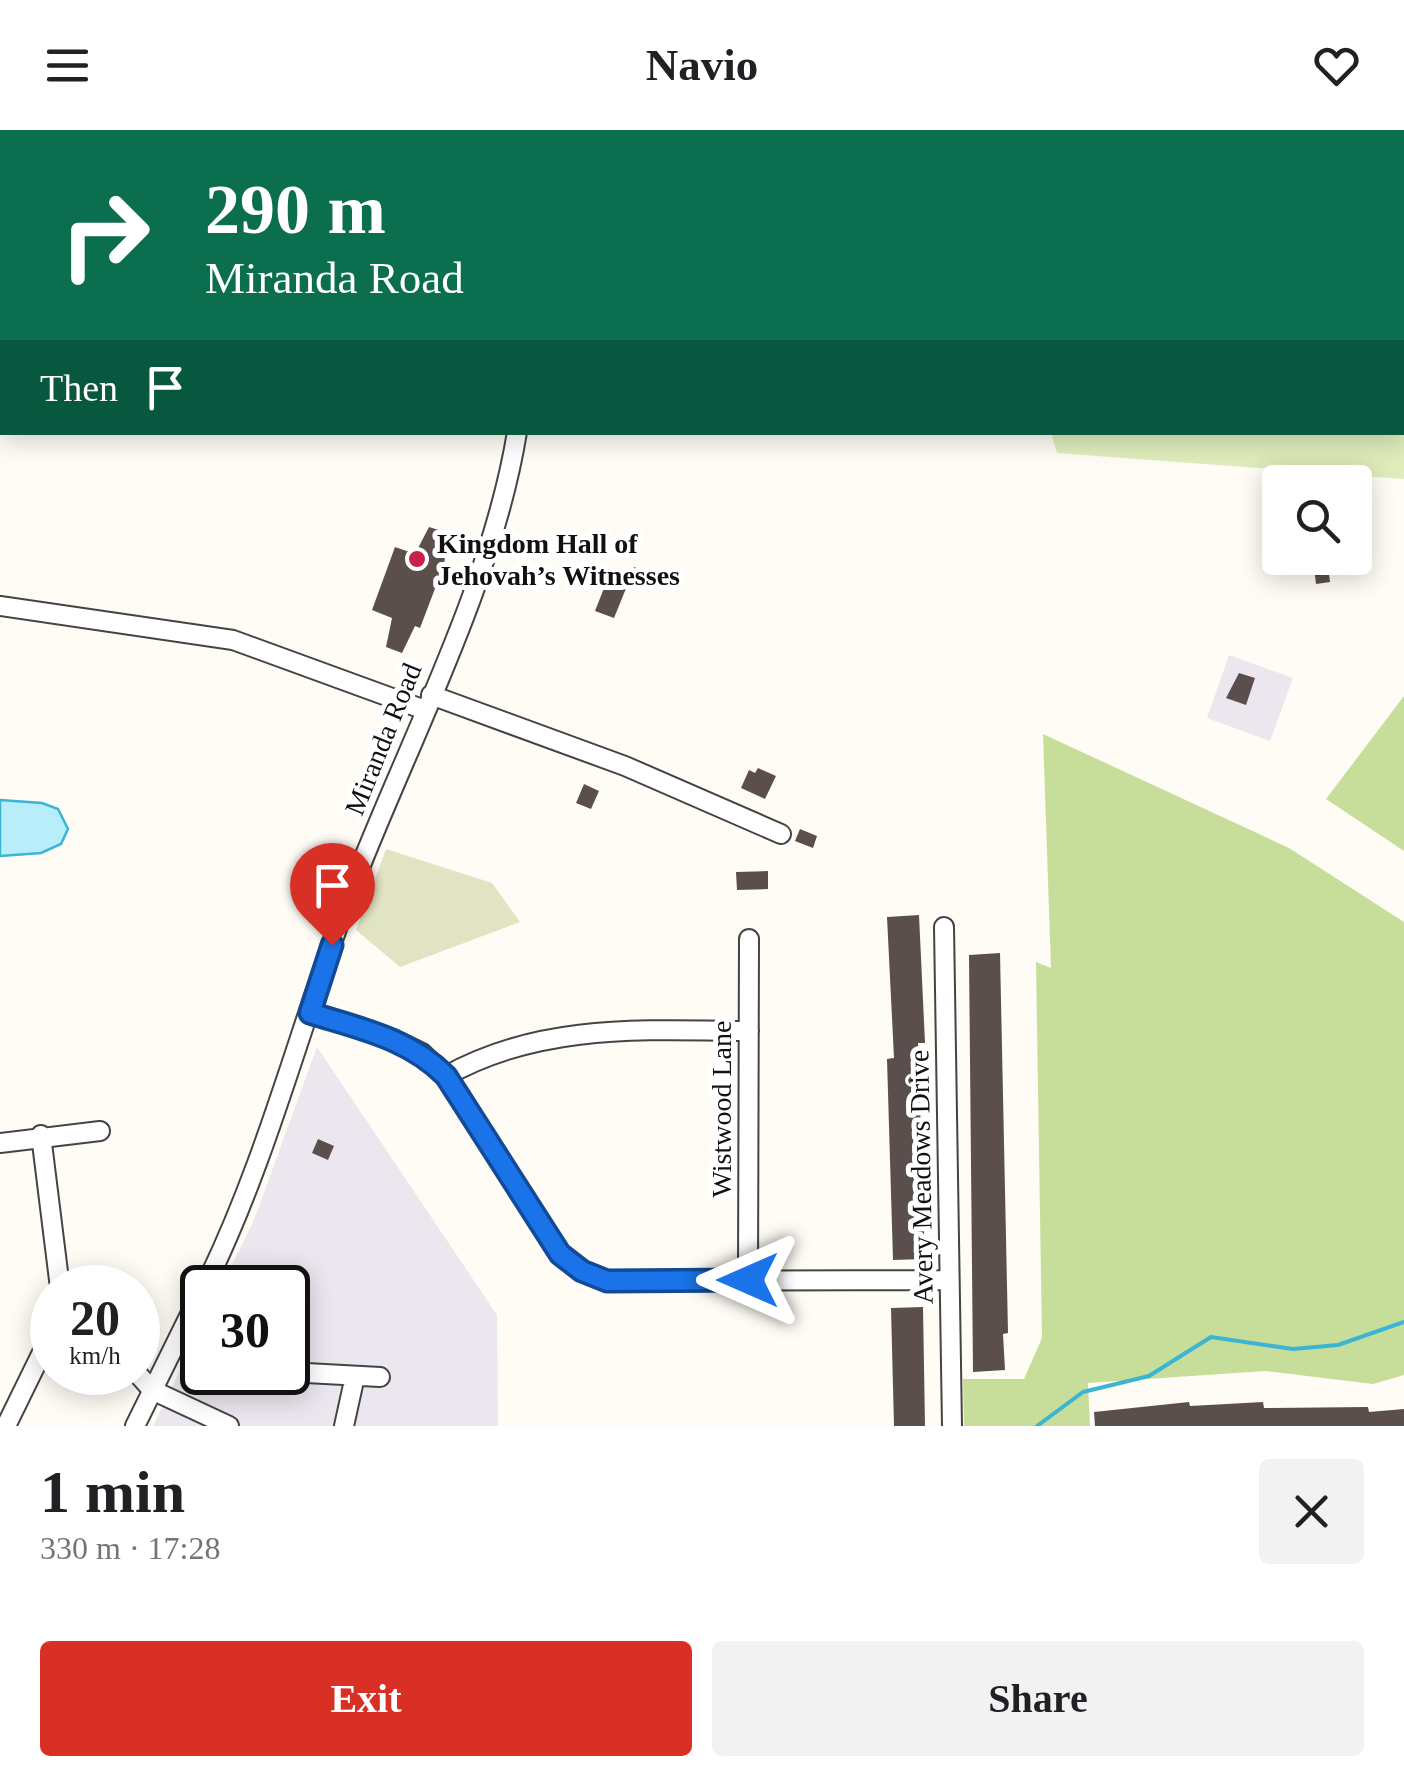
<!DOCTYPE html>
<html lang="en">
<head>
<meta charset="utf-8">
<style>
	body { margin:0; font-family:"Times New Roman",serif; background:#f2f2f2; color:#202124; height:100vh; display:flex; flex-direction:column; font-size:38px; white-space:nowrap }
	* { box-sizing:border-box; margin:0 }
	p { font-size:32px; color:#757577 }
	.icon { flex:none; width:55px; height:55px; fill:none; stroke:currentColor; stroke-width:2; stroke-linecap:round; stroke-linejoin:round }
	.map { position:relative; height:1296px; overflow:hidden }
	.side { display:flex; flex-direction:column; background:#fff; flex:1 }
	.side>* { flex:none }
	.hud { position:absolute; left:0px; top:0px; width:1405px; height:305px; box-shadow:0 5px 25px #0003; background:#0b6e4f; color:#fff; overflow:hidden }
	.tools { position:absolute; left:1262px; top:335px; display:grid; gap:20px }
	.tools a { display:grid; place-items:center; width:110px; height:110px; border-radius:10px; background:#fff; box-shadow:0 5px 25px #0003; font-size:50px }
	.speed { position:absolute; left:30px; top:1135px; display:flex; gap:20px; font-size:50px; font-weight:700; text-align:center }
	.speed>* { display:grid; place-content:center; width:130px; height:130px; border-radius:50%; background:#fff; box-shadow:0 5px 25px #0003; line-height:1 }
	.speed small { font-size:25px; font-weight:400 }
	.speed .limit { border:5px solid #111; border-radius:15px; background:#fff; color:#111 }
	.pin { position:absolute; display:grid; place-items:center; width:85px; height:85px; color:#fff; margin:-102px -42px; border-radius:50% 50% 50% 0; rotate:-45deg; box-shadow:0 0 10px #0007 }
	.pin .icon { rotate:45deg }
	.me { position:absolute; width:110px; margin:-55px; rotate:270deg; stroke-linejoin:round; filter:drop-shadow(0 0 8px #0008) }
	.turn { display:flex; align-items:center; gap:35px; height:210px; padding:0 40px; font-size:45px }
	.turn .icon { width:130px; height:130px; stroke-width:2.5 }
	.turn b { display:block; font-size:70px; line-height:85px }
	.then { display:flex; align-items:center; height:95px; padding:0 40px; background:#0003; gap:20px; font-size:38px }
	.round { display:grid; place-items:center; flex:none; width:105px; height:105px; border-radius:10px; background:#f2f2f2 }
	.headline { display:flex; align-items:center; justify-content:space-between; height:170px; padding:0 40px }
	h1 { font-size:60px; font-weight:800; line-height:75px }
	.cta { display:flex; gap:20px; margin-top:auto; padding:20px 40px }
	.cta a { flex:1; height:115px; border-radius:10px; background:#d93025; color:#fff; font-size:40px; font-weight:800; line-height:115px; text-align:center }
	.cta a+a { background:#f2f2f2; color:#202124 }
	header { display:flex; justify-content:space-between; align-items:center; height:130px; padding:0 40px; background:#fff; font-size:45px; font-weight:800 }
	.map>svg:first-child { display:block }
	.industrial { fill:#ece6ef }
	.green { fill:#dfecbb }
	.forest { fill:#c6de9a }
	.cemetery { fill:#e0e4c3 }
	.water { fill:#b7eef9; stroke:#3bb5d3; stroke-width:2.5 }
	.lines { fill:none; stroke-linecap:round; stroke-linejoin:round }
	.stream { stroke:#3bb5d3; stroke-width:4 }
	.building { fill:#5a4f4c }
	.minor-casing { stroke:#444; stroke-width:22 }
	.minor { stroke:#fff; stroke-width:18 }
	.route-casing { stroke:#114b97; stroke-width:25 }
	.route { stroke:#1a73e8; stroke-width:18 }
	.poi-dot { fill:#c8224b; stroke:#fff; stroke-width:4 }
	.labels { text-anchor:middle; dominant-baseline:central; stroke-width:10; stroke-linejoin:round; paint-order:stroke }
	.poi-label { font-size:28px; font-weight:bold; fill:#111; stroke:#fff; text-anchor:start }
	.street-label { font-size:28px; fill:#111; stroke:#fff }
</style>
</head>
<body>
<header><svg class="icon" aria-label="menu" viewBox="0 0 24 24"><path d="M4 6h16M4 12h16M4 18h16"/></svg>Navio<svg class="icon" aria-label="heart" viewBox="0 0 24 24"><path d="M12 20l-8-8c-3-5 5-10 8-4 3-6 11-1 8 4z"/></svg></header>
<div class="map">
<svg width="1404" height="1296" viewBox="0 0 1404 1296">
	<rect width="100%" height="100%" fill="#fffbf5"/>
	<path class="industrial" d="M1229,525l64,23 -23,63 -63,-23z
		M317,917l180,268 1,111h-345l49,-101v47h86v-84l-67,-1 33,-67z"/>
	<path class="green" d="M967,0h437v349l-347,-26 -6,-20 351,-1v-300z"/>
	<path class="forest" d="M1404,566v155l-78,-52z
		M1043,604l246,114 115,74v453l-31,9 -108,-13 -177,12 2,43h-126l-1,-47h61l18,-41 -6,-376 15,6z"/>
	<path class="cemetery" d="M386,719l106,34 28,39 -120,45 -44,-37z"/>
	<path class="water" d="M0,670l42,3 16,6 10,20 -7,15 -20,9 -41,3z"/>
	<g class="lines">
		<path class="stream" d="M1402,212h2
			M1037,1296l46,-34 66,-16 62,-39 82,12 45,-4 66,-23"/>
	</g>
	<path class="building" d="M429,397l19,6 -4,32 -24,63 -5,-2 -13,27 -16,-6 6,-29 -20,-8 23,-63 20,7z
		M1313,428h14l3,24 -14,2z
		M634,437l14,6 -6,14 -14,-5z
		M608,448l19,8 -13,32 -19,-7z
		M1239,543l16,5 -9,27 -20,-7z
		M758,638l18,8 -11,23 -24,-11 8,-18 6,3z
		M584,654l15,7 -8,18 -15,-6z
		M800,699l17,7 -4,12 -18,-7z
		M768,741v18l-31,1 -1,-18z
		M919,785l6,128h-7l7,216 -32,1 -6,-201 7,-1 -7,-141z
		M1000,823l8,380 -5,1 2,36 -32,2 -4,-417z
		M318,1009l16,7 -6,14 -16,-7z
		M923,1177l2,119h-31l-3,-118z
		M1189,1272l1,4 73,-4 1,6 104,-1 1,5 35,-3v17h-309l-1,-14z"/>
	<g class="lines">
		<defs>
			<path id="minor" d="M526,0v2
				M1265,2l3,-2
				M0,476l233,34 192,70
				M431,565l194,71 156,68
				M944,797l8,499
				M310,883l83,26 29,14 24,23 114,178 22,17 25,10 342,-1
				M446,946c94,-53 198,-46 303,-45
				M41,1005l19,153
				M0,1013l100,-12
				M748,1150l1,-341
				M204,1158c66,-133 99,-276 153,-413 55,-140 136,-294 160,-443
				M136,1242l16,18 77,36
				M288,1242l92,5
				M6,1296l46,-94
				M135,1296l67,-136
				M344,1296l11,-50"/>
		</defs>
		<use href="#minor" class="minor-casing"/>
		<use href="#minor" class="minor"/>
	</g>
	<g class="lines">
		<defs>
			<path id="route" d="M332,815l-22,68c51,16 98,25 136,63l114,178 22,17 25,10 141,-1"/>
		</defs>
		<use href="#route" class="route-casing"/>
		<use href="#route" class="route"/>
	</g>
	<circle class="poi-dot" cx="417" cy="429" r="10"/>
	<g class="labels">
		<g class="poi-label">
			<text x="437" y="413">Kingdom Hall of<tspan x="437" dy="32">Jehovah’s Witnesses</tspan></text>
		</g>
		<g class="street-label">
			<text transform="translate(383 609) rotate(-68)">Miranda Road</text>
			<text transform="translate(721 979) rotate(-90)">Wistwood Lane</text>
			<text transform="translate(921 1047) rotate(-91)">Avery Meadows Drive</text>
		</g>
	</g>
</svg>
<div class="tools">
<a><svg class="icon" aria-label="search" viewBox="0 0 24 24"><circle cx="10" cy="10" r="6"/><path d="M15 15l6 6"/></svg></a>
</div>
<div class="speed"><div>20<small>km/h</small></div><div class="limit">30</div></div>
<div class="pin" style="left:332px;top:815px;background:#d93025"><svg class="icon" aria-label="arrive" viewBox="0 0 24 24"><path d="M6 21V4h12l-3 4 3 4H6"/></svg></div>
<svg class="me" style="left:748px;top:1150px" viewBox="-20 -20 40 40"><path d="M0-17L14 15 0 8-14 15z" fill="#1a73e8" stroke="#fff" stroke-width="4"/></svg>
<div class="hud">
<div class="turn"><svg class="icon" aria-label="right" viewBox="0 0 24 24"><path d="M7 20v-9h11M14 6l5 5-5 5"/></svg><div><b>290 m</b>Miranda Road</div></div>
<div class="then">Then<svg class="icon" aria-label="arrive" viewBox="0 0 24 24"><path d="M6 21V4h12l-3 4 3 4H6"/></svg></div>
</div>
</div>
<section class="side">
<div class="headline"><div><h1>1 min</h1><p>330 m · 17:28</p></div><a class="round"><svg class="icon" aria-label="close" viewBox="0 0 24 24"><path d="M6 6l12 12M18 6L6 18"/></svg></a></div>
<div class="cta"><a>Exit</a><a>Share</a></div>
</section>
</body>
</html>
